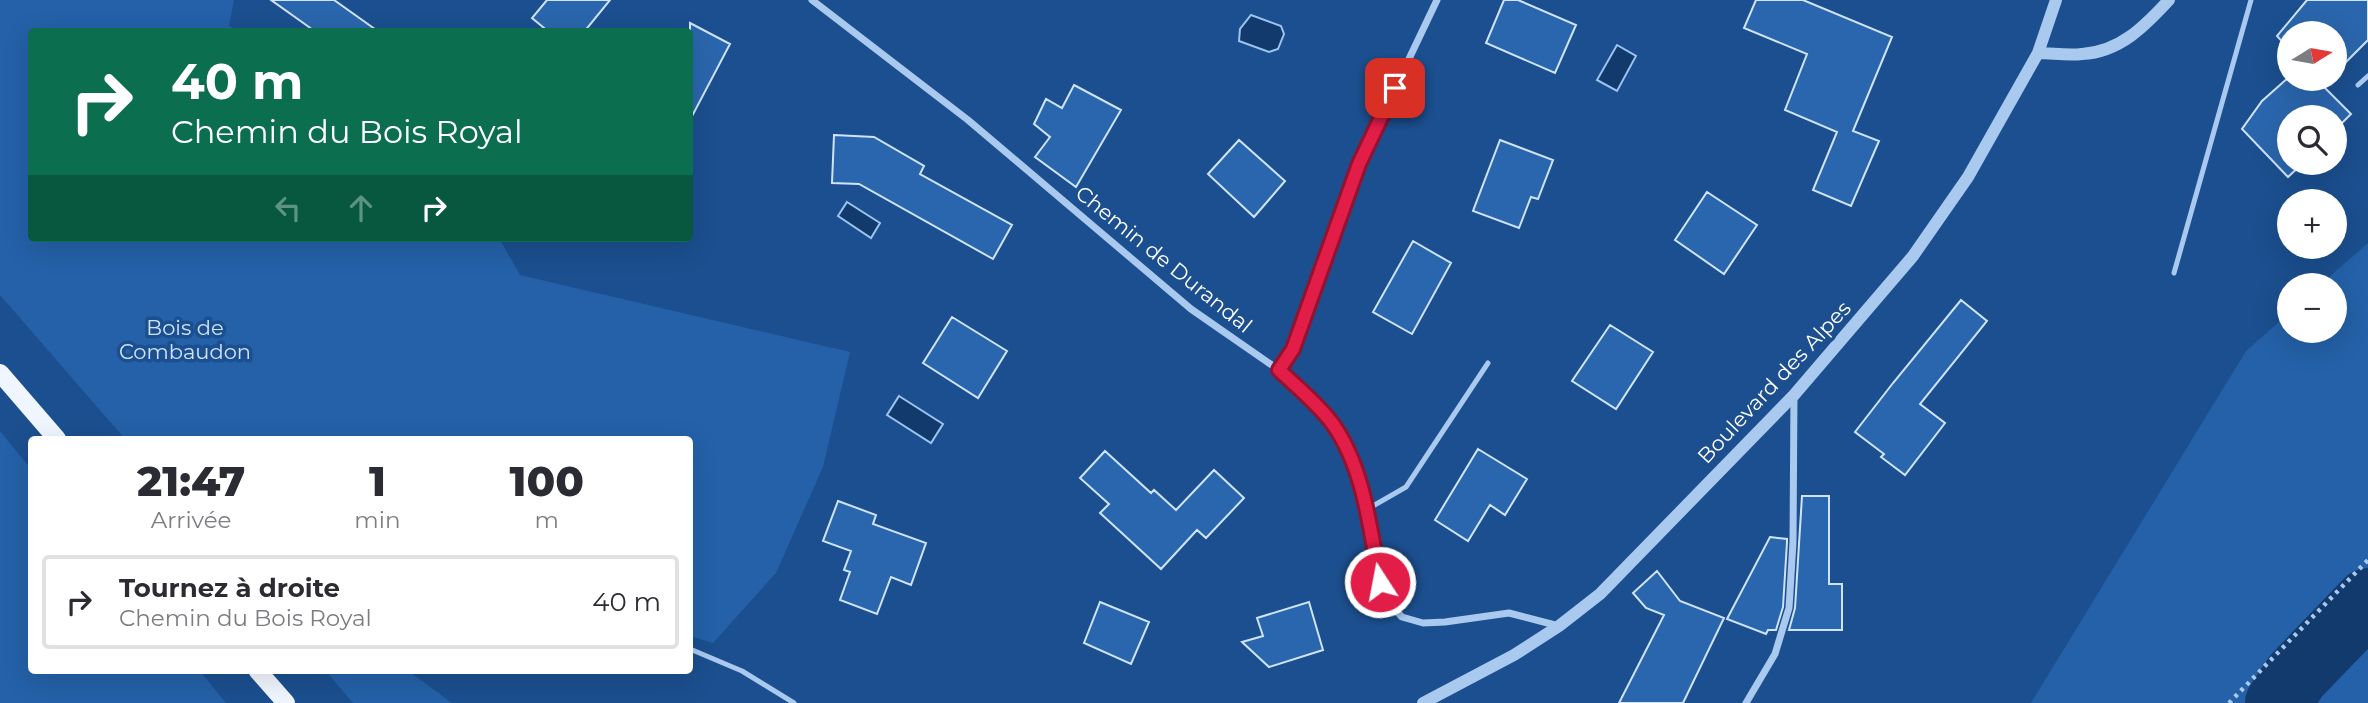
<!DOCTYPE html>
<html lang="fr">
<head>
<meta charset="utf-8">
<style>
	body { margin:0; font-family:Montserrat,sans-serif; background:#f2f2f3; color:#2b2b33; height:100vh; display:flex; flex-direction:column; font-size:26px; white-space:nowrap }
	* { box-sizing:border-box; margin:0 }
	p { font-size:23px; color:#7c7c81 }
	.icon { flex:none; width:38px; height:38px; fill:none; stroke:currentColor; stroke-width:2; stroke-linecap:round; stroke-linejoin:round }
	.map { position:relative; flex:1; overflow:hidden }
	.side { position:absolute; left:28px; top:436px; width:665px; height:238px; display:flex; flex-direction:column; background:#fff; border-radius:7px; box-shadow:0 7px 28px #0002 }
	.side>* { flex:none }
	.banner { position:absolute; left:28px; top:28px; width:665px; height:214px; border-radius:7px; box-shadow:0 7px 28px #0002; background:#0b6e4f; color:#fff; overflow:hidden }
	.needle { width:46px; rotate:79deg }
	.controls { position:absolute; left:2277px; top:21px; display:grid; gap:14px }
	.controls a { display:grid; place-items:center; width:70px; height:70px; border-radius:50%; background:#fff; box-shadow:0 7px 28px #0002; font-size:35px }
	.pin { position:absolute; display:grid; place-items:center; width:60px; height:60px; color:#fff; margin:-30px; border-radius:14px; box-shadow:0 4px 10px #0006 }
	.me { position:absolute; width:77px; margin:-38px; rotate:349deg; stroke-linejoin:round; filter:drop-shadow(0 0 5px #0008) }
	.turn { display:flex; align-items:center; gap:24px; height:147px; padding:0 28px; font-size:32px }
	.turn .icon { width:91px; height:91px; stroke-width:2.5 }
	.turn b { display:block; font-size:49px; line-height:60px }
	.lanes { display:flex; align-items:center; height:66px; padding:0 28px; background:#0003; justify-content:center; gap:35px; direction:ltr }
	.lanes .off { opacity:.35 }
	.eta { display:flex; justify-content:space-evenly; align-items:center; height:119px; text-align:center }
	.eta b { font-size:42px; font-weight:800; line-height:49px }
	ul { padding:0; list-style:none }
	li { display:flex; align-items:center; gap:21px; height:94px; margin:0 14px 10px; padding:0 14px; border:4px solid #e1e1e2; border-radius:7px }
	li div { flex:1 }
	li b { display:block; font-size:26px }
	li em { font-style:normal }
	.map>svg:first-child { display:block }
	.green { fill:#2461a8 }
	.water { fill:#123a6d; stroke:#9cc4f0; stroke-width:2 }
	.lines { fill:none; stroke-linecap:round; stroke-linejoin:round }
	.river { stroke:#123a6d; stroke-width:66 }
	.building { fill:#2a66ad; stroke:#cfe3fa; stroke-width:2 }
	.path { stroke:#a9c9ee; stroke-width:4.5; stroke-dasharray:3.5 5; stroke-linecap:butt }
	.service { stroke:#a9c9ee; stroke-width:5 }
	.minor { stroke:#a9c9ee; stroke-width:7 }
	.tertiary { stroke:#a9c9ee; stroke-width:12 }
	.primary { stroke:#f0f6ff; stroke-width:18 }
	.route-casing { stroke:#92132f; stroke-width:18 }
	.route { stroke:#e11d48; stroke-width:12 }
	.labels { text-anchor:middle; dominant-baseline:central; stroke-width:7; stroke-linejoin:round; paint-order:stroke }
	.street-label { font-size:21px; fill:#fff; stroke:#1b4f8f }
	.park-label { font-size:21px; fill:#cfe3fa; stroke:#1b4f8f }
</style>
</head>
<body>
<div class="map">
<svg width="2368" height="703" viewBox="0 0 2368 703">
	<rect width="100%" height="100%" fill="#1b4f8f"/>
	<path class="green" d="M0,0h234l-5,26 10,5 -207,1v206h467l21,37 330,77 -27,115 -47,106 -63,70 -23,-7v-197h-565l-125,-144z
		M2368,243v460h-337l215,-352 43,-38v18h45v-46h-14z
		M0,431l31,38 1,201h167l27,33h-226z
		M325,670h82l45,33h-99z"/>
	<path class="water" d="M1251,15l30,11 3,8 -6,15 -9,3 -30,-11 1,-12z
		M1617,45l19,11 -19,35 -20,-11z
		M847,202l33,21 -9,15 -33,-22z
		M899,396l44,28 -12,19 -44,-28z"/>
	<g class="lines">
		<path class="river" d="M2278,703l18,-27 72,-75"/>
	</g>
	<path class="building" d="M271,0h63l45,32h-63z
		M547,0h63l-26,32h-35l-17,-14z
		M1504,0h14l58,25 -21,48 -69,-30z
		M1756,0h47l89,37 -39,94 26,10 -28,65 -38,-16 24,-58 -52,-22 22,-56 -63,-26z
		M2307,0h61v40l-34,34v-41h-45v16l-12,-13z
		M690,23l40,21 -40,76z
		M2289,77v2h41l-7,7 28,28 -17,17v-14h-45v46h14l-15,14 -46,-48 20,-28z
		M1074,85l47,25 -45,77 -41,-30 15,-20 -16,-13 12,-25 16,9z
		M834,135l40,2 50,29 -4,8 92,51 -19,34 -134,-75 -27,-1z
		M1239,140l46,41 -31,36 -46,-43z
		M1500,140l53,20 -15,39 -7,-2 -12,31 -46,-17z
		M1707,192l50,33 -33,49 -49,-34z
		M1413,241l38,22 -39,71 -39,-22z
		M1961,300l26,21 -67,83 25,19 -40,52 -24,-18 3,-3 -29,-22 38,-49z
		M952,317l55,34 -29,47 -55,-35z
		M1610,325l43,27 -37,57 -44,-28z
		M1478,449l49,30 -22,36 -15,-10 -22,36 -33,-21z
		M1105,451l46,42 3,-3 22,20 38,-40 30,28 -38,40 -9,-8 -36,39 -61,-56 9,-9 -29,-26z
		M1802,496h27v88h13v46h-53l6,-22z
		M838,501l38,14 -3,9 53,19 -15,42 -20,-8 -14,37 -37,-14 10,-28 -6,-2 7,-19 -28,-10z
		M1770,537l17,2v3l-4,65 -7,23h-8l-2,4 -39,-15z
		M1657,571l23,30 44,17 -41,85h-64l45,-88 -18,-7 -13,-15z
		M1100,602l49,20 -18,42 -47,-21z
		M1309,602l14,48 -54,17 -27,-25 21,-6 -6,-18z"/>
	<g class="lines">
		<path class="path" d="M2229,703l139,-143"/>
		<path class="service" d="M2358,85l10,-9
			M2174,273l77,-273
			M1366,510l40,-23 82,-124
			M690,649l52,22 52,32"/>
		<path class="minor" d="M812,0l156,120 223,189 88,61 53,53 21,40 13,47 14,72 9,21 13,14 21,6 22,-1 64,-9 50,13
			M1279,370l14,-21 66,-185 78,-164
			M1746,703l29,-49 14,-46 4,-66 1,-147"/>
		<path class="tertiary" d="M2038,53c14,0 30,3 44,1 38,-2 63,-28 87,-54
			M1423,703l91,-48 45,-29 41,-32 194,-199 119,-139 55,-79 70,-124 18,-53"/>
		<path class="primary" d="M0,373l57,66
			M257,670l29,33"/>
	</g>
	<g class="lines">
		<defs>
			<path id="route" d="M1380,582c-10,-53 -16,-115 -48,-159 -13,-18 -36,-37 -53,-53l14,-21 66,-185 36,-76"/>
		</defs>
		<use href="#route" class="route-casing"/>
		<use href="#route" class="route"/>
	</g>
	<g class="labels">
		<g class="street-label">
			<text transform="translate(1164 259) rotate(39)">Chemin de Durandal</text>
			<text transform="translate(1774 382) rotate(-47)">Boulevard des Alpes</text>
		</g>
		<g class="park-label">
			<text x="185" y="327">Bois de<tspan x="185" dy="24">Combaudon</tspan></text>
		</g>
	</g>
</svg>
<div class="controls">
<a><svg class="needle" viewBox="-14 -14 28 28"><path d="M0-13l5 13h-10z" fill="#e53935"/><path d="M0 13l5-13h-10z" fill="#7c7c81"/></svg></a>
<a><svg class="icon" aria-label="search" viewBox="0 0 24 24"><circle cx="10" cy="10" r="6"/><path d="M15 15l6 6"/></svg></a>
<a>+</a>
<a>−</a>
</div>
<div class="pin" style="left:1395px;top:88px;background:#d93025"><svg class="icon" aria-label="arrive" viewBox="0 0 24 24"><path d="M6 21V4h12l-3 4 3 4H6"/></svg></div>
<svg class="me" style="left:1380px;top:582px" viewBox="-20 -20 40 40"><circle r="17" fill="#e11d48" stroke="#fff" stroke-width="3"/><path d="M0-11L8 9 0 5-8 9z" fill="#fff"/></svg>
<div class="banner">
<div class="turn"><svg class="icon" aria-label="right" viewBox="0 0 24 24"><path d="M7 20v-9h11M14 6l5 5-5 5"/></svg><div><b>40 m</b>Chemin du Bois Royal</div></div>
<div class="lanes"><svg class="icon off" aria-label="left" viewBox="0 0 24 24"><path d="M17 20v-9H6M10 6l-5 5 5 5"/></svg><svg class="icon off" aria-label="ahead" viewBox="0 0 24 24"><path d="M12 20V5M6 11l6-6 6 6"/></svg><svg class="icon" aria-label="right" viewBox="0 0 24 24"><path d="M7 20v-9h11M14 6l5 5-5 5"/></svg></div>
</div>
<section class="side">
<div class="eta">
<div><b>21:47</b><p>Arrivée</p></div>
<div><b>1</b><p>min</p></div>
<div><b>100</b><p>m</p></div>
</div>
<ul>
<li><svg class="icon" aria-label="right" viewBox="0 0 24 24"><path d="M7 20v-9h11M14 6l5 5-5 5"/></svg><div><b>Tournez à droite</b><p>Chemin du Bois Royal</p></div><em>40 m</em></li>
</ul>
</section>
</div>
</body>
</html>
